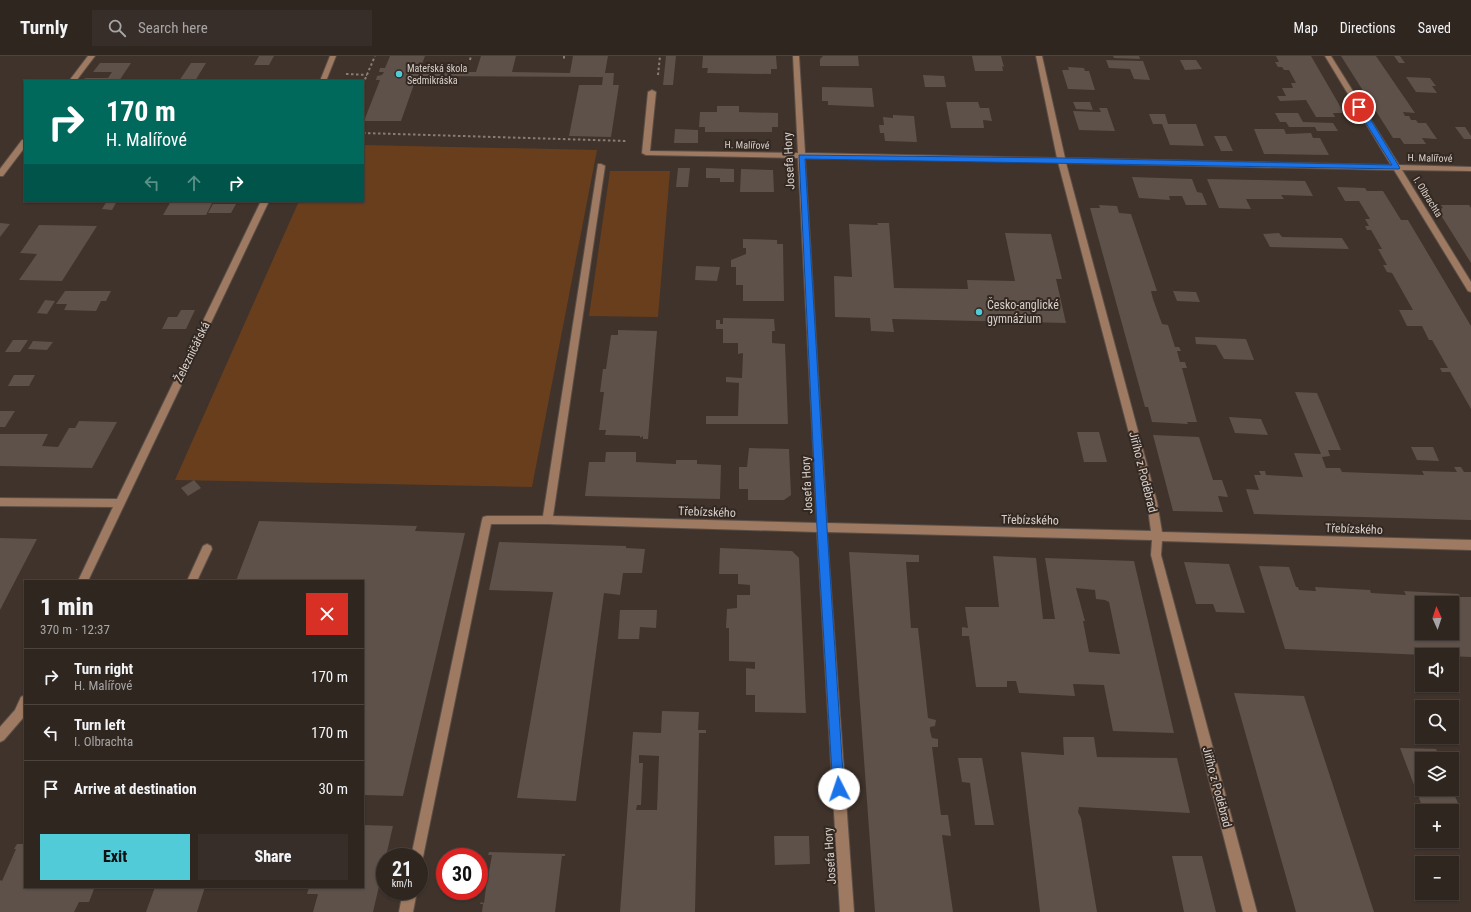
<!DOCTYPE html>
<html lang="en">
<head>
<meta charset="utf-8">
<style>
	body { margin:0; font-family:"Roboto Condensed",sans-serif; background:#372e29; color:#f1f3f6; height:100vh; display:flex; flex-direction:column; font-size:15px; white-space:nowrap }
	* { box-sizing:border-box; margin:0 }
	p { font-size:13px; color:#a7a5a5 }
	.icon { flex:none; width:22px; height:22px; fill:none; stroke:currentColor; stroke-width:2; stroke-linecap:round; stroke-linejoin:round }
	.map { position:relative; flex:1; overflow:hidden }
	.details { position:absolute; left:24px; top:524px; width:340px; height:308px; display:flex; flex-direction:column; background:#2f2620; border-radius:0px; box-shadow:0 1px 3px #0004,0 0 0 1px #4a433e }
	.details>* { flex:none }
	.top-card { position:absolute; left:24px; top:24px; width:340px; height:122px; border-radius:0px; box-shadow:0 1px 3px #0004,0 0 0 1px #4a433e; background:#00695c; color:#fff; overflow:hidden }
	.needle { width:26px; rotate:357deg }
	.buttons { position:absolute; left:1415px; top:540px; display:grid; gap:8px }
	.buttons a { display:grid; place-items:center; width:44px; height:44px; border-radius:0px; background:#2f2620; box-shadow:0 1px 3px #0004,0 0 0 1px #4a433e; font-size:20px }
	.speed { position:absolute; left:376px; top:792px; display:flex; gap:8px; font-size:20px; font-weight:700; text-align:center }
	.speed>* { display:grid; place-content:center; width:52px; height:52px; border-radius:50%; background:#2f2620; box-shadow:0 1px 3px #0004,0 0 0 1px #4a433e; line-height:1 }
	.speed small { font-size:10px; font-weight:400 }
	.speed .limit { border:6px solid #d22; background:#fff; color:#111 }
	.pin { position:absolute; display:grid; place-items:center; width:34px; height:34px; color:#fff; margin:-17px; border:2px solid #fff; border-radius:50%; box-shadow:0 1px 4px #0007 }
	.me { position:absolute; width:44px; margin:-22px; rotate:356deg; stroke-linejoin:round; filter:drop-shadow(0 0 3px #0008) }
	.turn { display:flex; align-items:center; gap:14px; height:84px; padding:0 16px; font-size:18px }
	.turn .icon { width:52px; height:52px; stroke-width:2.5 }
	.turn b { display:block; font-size:28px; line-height:34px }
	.lanes { display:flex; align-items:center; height:38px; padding:0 16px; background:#0003; justify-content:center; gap:20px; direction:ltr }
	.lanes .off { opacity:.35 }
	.round { display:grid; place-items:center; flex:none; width:42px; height:42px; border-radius:0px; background:#372e29 }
	.head { display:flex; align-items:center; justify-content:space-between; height:68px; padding:0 16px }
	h1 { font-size:24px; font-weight:800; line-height:30px }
	.cta { display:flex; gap:8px; margin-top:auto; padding:8px 16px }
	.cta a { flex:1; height:46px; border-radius:0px; background:#52cbd9; color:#111; font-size:16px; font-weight:800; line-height:46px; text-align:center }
	.cta a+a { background:#372e29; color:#f1f3f6 }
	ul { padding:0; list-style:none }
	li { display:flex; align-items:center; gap:12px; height:56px; padding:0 16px; border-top:1px solid #4a433e }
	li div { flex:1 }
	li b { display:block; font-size:15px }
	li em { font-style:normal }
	header { display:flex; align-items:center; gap:24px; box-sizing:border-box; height:56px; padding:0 20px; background:#2f2620; border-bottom:1px solid #4a433e }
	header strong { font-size:19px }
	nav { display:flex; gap:22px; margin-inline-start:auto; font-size:14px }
	.search { width:280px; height:36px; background:#372e29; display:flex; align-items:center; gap:10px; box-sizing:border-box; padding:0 14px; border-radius:0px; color:#a7a5a5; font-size:15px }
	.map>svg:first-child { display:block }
	.green { fill:#693e1d }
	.building { fill:#5e5149; fill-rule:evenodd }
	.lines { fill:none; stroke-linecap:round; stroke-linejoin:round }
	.minor-casing { stroke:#5b4f48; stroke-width:2 }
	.path { stroke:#887e78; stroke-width:2; stroke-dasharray:2.5 2.5; stroke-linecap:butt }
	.minor { fill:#9d7a61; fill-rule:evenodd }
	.route { fill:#1a73e8; stroke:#114b97 }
	.poi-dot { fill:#52cbd9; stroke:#342922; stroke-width:1.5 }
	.labels { text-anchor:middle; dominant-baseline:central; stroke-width:4; stroke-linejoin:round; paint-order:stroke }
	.far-poi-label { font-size:10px; fill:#d8d0cb; stroke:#342922; text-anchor:start }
	.far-street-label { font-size:10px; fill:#d8d0cb; stroke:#342922 }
	.street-label { font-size:12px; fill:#d8d0cb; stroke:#342922 }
	.poi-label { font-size:12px; fill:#d8d0cb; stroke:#342922; text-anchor:start }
</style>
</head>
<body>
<header>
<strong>Turnly</strong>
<div class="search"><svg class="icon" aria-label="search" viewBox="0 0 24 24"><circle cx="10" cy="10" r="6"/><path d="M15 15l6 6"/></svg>Search here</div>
<nav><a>Map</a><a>Directions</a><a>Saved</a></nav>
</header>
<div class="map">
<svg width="1471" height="856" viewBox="0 0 1471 856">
	<rect width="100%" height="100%" fill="#3f332b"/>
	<path class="green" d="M363,89l234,5 -65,337 -357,-7 124,-279h64z
		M610,115h60l-12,146 -69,-1z"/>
	<path class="building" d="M259,0h15l-5,9h-15z
		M390,0h35l-6,16h57l5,-16h35l-4,16 58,1 3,-17h35l-3,17h9l-1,12h6l-8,52 -42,-1 10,-51h23l1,-8 -186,-1 -16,45h-37l16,-41h-4l1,-4 5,-1 2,-3h-5l1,-4h5z
		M666,0h10l-3,29h-10z
		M703,0h73l1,13h-6v5l-64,-1 1,-5h-6z
		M823,0h35l1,10h-39v-7z
		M972,0h29l3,11 -2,-1 1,5h-28z
		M1113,0h26l1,3 -26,-1z
		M1276,0h35l33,57h-11l2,4h-19l-10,-17 -26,1 -3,-5h9l-4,-8h11l-2,-5h5l-7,-13h-5l-2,-3h-4l-3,-5h4z
		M1341,0h35l39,57 -12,-1 2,4h4l2,4h5l2,3h8l11,16 -15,-1 4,6h-22l-4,-6h-7z
		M1394,0h6l5,7h-6z
		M1106,4l37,1 7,19 -16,-1 -4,-10 -21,-1z
		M1180,4h16l6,9 -17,1z
		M100,7h31l-12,18h-36l2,-3h23l4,-6h-19z
		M191,7h15l-11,18h-16z
		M1068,11l16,1 1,3h4l6,19 -27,-1 -6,-19h7z
		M923,19l21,1 2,11h-21z
		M1406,21l24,1 6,8h-4l5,7 -21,-1z
		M822,31l50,1 2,19 -46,-2v-4h-6z
		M946,46h32l2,6h9l3,13 -9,-1 1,8h-33z
		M1073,46h17l3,8 -17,-1z
		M717,50h22v6l39,1v14h-6v5h-67v-5h-6l1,-15h17z
		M1099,52h8l8,23 -36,-1 -6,-19 28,1z
		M1275,57h23l5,9 30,1 5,8h-21l-2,-4h-26l-3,-5h-6z
		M1149,58h16l3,10h28l8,22 -34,-1 -8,-21h-9z
		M893,59l21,1 3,26 -32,-1 -1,-8h-4l-1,-8h5l-1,-8 10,1z
		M1455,71h10l6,9v3h-7z
		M675,73l23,1v13h-24z
		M1254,73h30l2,5 25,-1 2,5h7l9,17 -65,-1z
		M1214,80h12l7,15h-12z
		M678,112h12l-2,19h-12z
		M706,112l28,1v13h-14v-4h-14z
		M741,113l32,1 1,22h-34z
		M1132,121l60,2 5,13 5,1 5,12h-21l-4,-9h-13l1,4 -31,-2z
		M1207,123l98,2 8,15 -32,-1 3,4h-38l5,10 -32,-1z
		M1337,131l28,1 2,3h16l18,29h7l63,106v83l-21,-37h-8l-2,-4h8l-16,-28h-3l-7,-14h-15l-8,-16h14l-21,-37 -5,-1 -4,-7h4l-9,-16h4l-11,-19h-4l-2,-4h4l-4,-7h5l-11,-18h-14z
		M107,145h10l-5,9 -10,-1z
		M171,145h42l-7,14h-43z
		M213,148h23l-5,9h-23z
		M1099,149l18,1 2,7 12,1 26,77h-6l2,8 9,25 6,1 7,22h4l2,4h-4l3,11h5l2,6h-5l15,54h-10l1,2 -36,-2 -4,-15h-3l-55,-199h10z
		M1441,149h28l2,3v55l-34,-54 6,-1z
		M0,167l10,1 -10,13z
		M877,167h12l5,65 74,1 -1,-9 48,1 -10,-48 46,1 11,45h-6l10,44 -174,-4 2,13 -23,-1 -1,-13 -35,-1 -1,-41 18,1 -3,-53 29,1z
		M39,169l58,1 -35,55 -43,-1 18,-26 -17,-1z
		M1279,177l3,4 60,1 7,11 -79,-2 -7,-13z
		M743,183l34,1v4h6l1,57h-41v-16h-7v-18h-5v-7l15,-6v-6h-3z
		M696,210l24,1 -3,14 -22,-1z
		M65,235h46l-5,10h-5l-5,10 -32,-1 3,-6h-11z
		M1173,235l23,1 4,10 -23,-1z
		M45,244l10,1 -8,13 -10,-1z
		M181,254h14l-9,19h-24l6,-12h9z
		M723,262l51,1 1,12h-3v12l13,1 3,80h-82v-8h32l1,-33 -13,-1v-5l16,1 1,-25 -5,1v-11h-15v-14h-7v-9h4v4h3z
		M618,274l39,1 -9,108h-5v-3l-3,2v-2l-35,-1 1,-5h-7l5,-38h-4l3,-23h3l5,-34h7z
		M1195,281l51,2 8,21 -30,-1 -8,-14 -20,-1z
		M13,284h15l-8,12h-15z
		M33,285l20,1 -6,8 -19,-1z
		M14,319h21l-6,11h-21z
		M1295,336l22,1 24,57h-13l2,6 -8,1 4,11h14l2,4 82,3 -2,-4 35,1 -3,-5h7l3,5h7v48l-217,-6 -8,-25 13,1 -5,-15h7l-2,-4h6l1,4 37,2 -9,-24 27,1z
		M0,355h15l-10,16h-5z
		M1229,361l32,2 7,16 -33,-2z
		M79,365l38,1 -25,46 -92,-2v-32h48l-6,12 16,1 11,-19h6z
		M1077,376h22l8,30h-23z
		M1153,379l46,2 14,43h9l6,17 -10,-1 5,16 -50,-1z
		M1411,391h22l6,14 -22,-1z
		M749,392l40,1 2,46 -7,5h-36v-11h-9v-22h8z
		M606,396h30v10l40,2v-4h21v4l24,1 -1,34 -135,-3 4,-34h16z
		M194,424l7,8 -13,8 -7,-8z
		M259,465l158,5 -2,5 50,2 -62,263 -40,-1v-214h-127z
		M0,482l37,1 -37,71z
		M499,486l127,4v2l19,1 -3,24h-19l-3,22 -16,-2 -28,208 -59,-3 36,-206 -64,-2z
		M720,492l72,3 7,7 7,155 -51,-1v-17h-9v-27l9,1v-7l-26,-1v-33h-3l1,-19 10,-1v-13h13v-10l-12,-1v-10h-19z
		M849,496l70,3v7h-13l5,66h7l10,90 8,2 -1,6 -5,1v4l2,7 6,1v8h-6l9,68h7l3,21 -9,-1 11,77h-78z
		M993,500l43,2 7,61h12l-10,-61 89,3 40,172 -61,-2 -9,-46 -31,-1 2,12 -56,-3 -3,-12h-9v6h-31l-7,-51h-7v-9l6,1 -3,-21h34zM1076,532l19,2 1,9 9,1 4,2 11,52 -31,-2 -6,-31h2z
		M1184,506l45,2 16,49 -29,-1 -3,-8h-17z
		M1259,510l30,1 7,20h2l1,3 17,1 -1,-4 55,3 1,3 35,2 -2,-4 55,3 1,3h11v60l-186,-8zM1422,547h30v30h-30z
		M620,554h37l-1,18 -16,-1 -1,12h-21z
		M1234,637l70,3 70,216h-78z
		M662,655l37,1 -1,18h8v3h-7l-4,179h-75l13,-180 28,1zM639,699l20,1 -2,54h-21l1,-5h4l2,-42h-4z
		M1063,681h31l3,20 80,1 13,55 -111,-6 -1,5 3,6 16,94h-57l-19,-160 43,3z
		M1400,692l36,1 4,10h-18v30h30l8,19 -38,-2z
		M958,702h24l12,67h-19l-5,-42 -8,-1z
		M363,769l30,1 -20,86h-60l5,-18h-11l2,-7h54z
		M774,780h35l1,28 -35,1z
		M17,788h8v43h58v2h11l-5,13h-10l-5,10h-74v-32l2,1 14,-32h-2z
		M489,796l76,2v2h-3l-7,56h-73l1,-8h-3l1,-2 3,1 3,-24h-3l1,-2h3l4,-22h-4z
		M1172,800h30l14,56h-32z
		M155,831h50l-8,25h-51z"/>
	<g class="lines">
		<defs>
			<path id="minor" d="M88,0h7l-19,25h-7z
				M330,0h6l-10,25h-6z
				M793,0h6l6,97 252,5 -21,-102h6l23,102 326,7 -66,-109h6l68,109 72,2v4l-69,-1 69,112v10l-3,-1 -74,-121 -328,-7 91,339 5,30 309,8v10l-309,-9 -1,14 96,357h-14l-92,-357 1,-15 -325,-8 27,380h-14l-23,-380 -270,-8h-56l-68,333 -1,5 -3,1v-6h-8l71,-337 1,-3 4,-1h56l55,-352h3l4,2 -52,350 264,7 -19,-365 -152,-3 -4,-2 6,-61 4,-2 4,2 -6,59 148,2zM805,102l253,4 89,340 4,29 -324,-8z
				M22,84h3v7l-22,29h-3v-7z
				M261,145h8l-181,380h-10l35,-74 -113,-1v-8l117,1z
				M207,488l4,2 1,3 -15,32h-10l16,-35z
				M25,639v19l-2,4 -19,22 -4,2v-15l15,-17 6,-13z
				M403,835h14l-4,21h-14z"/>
		</defs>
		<use href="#minor" class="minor-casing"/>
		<path class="path" d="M564,0v5
			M470,4l1,-4
			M346,18l21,1
			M658,19l2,-19
			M363,28l12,-28
			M363,77l263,8"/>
		<use href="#minor" class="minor"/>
	</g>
	<path class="route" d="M1357,50l6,1 37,61 -1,1 -594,-10 22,369 17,261 -1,4 -4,2 -4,-2 -2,-4 -16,-261 -18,-373 262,3 331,7 -36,-58z"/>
	<g class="poi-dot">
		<circle cx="399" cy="18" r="4"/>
		<circle cx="979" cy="256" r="4"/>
	</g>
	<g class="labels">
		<g class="far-poi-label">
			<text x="407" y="12">Mateřská škola<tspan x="407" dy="12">Sedmikráska</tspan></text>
		</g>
		<g class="far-street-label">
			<text transform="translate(747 89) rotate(1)">H. Malířové</text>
			<text transform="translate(1430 102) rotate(1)">H. Malířové</text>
			<text transform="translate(1428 141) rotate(58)">I. Olbrachta</text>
		</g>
		<g class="street-label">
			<text transform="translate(789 105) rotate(-93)">Josefa Hory</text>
			<text transform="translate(192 296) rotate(-64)">Železničářská</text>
			<text transform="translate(1143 416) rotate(76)">Jiřího z Poděbrad</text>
			<text transform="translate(807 429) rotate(-93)">Josefa Hory</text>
			<text transform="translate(707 456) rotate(2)">Třebízského</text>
			<text transform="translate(1030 464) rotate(1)">Třebízského</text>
			<text transform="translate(1354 473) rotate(2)">Třebízského</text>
			<text transform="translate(1217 731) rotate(75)">Jiřího z Poděbrad</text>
			<text transform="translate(830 800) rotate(-94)">Josefa Hory</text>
		</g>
		<g class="poi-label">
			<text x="987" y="249">Česko-anglické<tspan x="987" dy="14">gymnázium</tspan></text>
		</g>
	</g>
</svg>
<div class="buttons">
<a><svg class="needle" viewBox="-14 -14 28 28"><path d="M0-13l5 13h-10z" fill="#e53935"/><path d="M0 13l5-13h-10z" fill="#a7a5a5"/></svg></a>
<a><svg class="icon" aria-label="sound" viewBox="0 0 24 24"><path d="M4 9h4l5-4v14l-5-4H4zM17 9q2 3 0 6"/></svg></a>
<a><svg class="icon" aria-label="search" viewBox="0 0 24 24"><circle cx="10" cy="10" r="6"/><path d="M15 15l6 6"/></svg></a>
<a><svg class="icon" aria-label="layers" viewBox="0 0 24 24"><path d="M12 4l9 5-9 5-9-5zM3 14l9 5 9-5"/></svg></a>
<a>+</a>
<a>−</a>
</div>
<div class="speed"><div>21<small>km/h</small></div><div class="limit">30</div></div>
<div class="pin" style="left:1359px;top:51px;background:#d93025"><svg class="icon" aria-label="arrive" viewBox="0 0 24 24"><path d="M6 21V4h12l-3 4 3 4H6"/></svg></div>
<svg class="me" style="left:839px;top:733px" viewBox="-20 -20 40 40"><circle r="19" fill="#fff"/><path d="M0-13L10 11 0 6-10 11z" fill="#1a73e8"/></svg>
<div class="top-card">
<div class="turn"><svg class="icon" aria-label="right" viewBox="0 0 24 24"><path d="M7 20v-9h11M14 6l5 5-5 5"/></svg><div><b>170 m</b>H. Malířové</div></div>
<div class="lanes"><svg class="icon off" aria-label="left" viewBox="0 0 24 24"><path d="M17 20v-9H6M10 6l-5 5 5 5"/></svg><svg class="icon off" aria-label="ahead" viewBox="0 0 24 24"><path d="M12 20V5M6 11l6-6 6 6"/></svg><svg class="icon" aria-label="right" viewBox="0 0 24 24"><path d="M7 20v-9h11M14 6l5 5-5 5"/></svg></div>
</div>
<section class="details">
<div class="head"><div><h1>1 min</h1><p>370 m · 12:37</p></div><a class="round" style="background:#d93025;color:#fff"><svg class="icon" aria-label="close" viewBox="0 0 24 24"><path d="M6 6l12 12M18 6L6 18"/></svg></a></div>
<ul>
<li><svg class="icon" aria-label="right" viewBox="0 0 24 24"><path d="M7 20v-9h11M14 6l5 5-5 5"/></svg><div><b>Turn right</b><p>H. Malířové</p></div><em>170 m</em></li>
<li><svg class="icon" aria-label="left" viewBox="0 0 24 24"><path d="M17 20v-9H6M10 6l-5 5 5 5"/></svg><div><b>Turn left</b><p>I. Olbrachta</p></div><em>170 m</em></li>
<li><svg class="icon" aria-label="arrive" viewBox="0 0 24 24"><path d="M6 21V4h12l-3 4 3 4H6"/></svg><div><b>Arrive at destination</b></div><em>30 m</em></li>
</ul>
<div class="cta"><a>Exit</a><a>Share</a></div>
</section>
</div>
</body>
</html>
